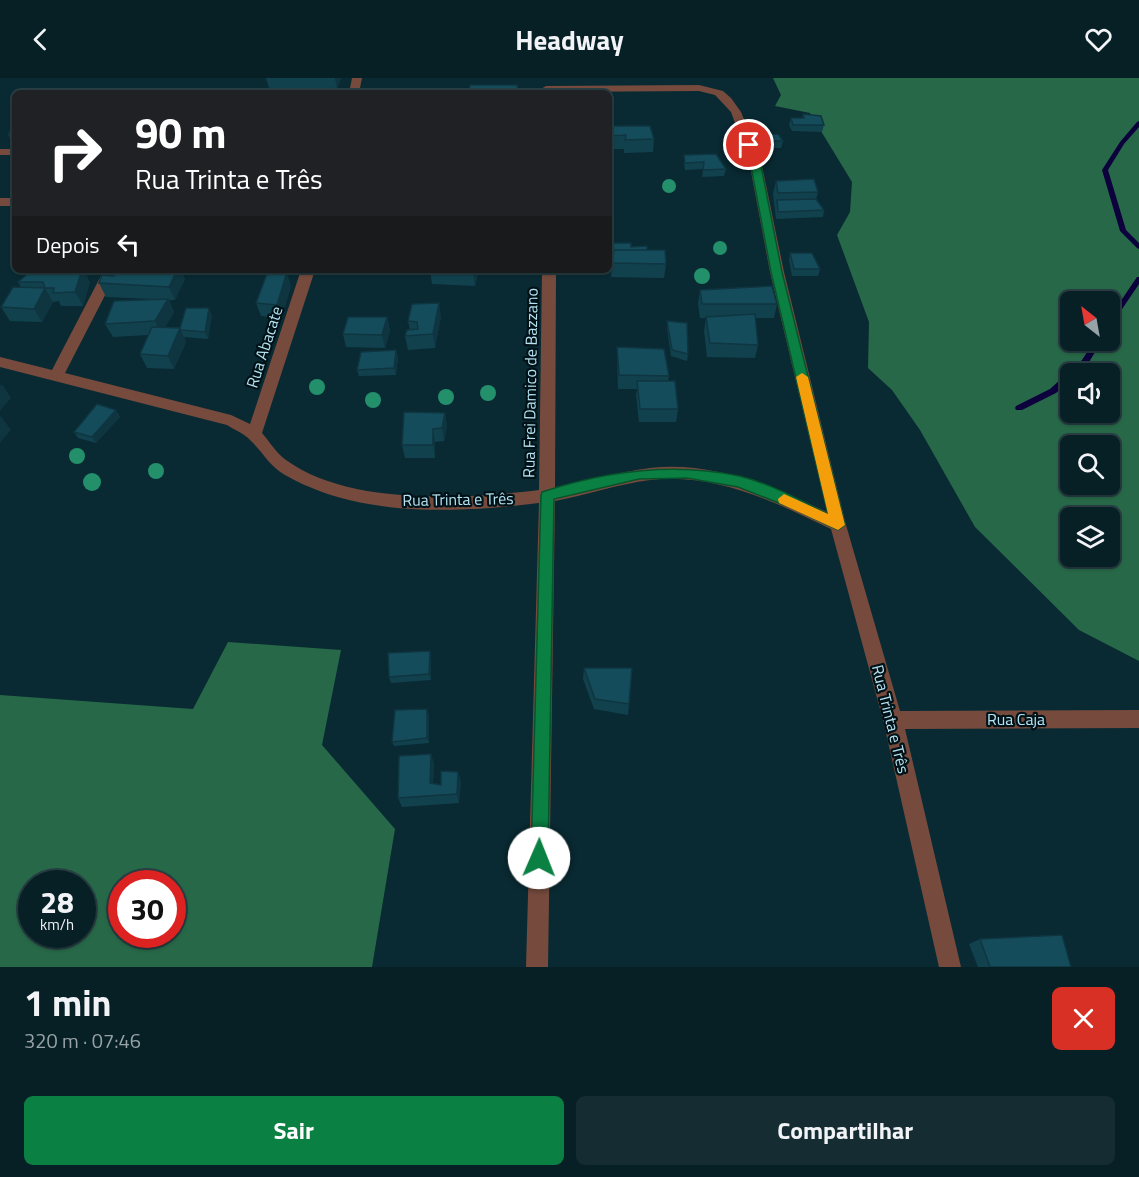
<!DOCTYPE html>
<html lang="pt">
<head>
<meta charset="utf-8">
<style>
	body { margin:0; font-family:"Titillium Web",sans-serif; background:#152d32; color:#f1f3f6; height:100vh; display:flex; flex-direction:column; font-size:22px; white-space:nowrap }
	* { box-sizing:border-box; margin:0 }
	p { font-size:20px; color:#98a3a7 }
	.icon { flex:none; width:33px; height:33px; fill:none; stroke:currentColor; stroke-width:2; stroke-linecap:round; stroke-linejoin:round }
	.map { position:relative; height:889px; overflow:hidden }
	.side { display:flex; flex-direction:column; background:#072026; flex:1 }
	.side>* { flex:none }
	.guide { position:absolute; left:12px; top:12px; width:600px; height:183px; border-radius:9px; box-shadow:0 2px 4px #0004,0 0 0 2px #283e43; background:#202124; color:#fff; overflow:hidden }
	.needle { width:39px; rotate:329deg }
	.tools { position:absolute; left:1060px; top:213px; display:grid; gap:12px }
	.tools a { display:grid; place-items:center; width:60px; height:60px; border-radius:9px; background:#072026; box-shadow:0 2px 4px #0004,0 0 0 2px #283e43; font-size:30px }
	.speed { position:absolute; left:18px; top:792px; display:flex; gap:12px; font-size:30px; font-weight:700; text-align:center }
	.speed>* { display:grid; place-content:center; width:78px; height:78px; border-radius:50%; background:#072026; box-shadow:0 2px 4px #0004,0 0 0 2px #283e43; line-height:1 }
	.speed small { font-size:15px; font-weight:400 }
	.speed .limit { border:9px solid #d22; background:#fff; color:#111 }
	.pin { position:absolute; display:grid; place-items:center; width:51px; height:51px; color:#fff; margin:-26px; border:3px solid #fff; border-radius:50%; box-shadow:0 2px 6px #0007 }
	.me { position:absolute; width:66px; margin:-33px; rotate:1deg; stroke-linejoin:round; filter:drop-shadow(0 0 4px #0008) }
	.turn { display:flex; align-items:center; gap:21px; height:126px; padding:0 24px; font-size:27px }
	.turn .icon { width:78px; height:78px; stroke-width:2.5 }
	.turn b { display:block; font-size:42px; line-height:51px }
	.then { display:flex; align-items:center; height:57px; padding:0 24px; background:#0003; gap:12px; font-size:22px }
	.round { display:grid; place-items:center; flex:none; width:63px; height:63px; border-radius:9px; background:#152d32 }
	.headline { display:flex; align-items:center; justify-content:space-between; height:102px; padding:0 24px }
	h1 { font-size:36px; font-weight:700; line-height:45px }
	.primary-button { display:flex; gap:12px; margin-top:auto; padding:12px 24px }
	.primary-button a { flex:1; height:69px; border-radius:9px; background:#0b8043; color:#fff; font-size:24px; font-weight:700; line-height:69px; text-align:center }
	.primary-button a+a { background:#152d32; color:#f1f3f6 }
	header { display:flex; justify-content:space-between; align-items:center; height:78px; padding:0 24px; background:#072026; font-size:27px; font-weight:700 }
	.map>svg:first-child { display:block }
	.forest { fill:#276848; fill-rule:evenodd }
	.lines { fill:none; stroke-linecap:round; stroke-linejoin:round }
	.stream { fill:#0c003d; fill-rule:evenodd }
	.minor { fill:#764b3d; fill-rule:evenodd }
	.tree { fill:#248f6b }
	.wall { fill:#12414e }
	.shaded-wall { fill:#0f3540 }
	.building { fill:#154c5b; stroke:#0f3540; stroke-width:1.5 }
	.route { fill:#0b8043; stroke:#07532c; stroke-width:1.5 }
	.slow { fill:#f59e0b }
	.labels { text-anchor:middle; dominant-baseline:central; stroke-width:4.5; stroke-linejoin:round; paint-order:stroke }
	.street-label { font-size:16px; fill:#b5e3f1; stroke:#001218 }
</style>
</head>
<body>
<header><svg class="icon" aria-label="back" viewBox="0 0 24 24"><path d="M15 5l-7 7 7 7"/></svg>Headway<svg class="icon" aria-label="heart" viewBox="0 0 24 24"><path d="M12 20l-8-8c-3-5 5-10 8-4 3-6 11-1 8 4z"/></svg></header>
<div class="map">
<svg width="1139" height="889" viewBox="0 0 1139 889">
	<rect width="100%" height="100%" fill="#092a33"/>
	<path class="forest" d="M773,0h366v583l-60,-31 -104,-103 -55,-97 -28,-40 -24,-22 1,-46 -32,-87 13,-23 2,-30 -42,-69 -35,-7 6,-11zM1071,224h39v38h-39zM1071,296h39v38h-39zM1071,368h39v38h-39zM1071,440h39v38h-39z
		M228,564l113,8 -19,95 73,84 -23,138h-372v-272l193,14zM32,806h50v50h-50zM122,806h50v50h-50z"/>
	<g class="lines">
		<path class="stream" d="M1139,43v6l-15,17 -16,26 18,60 13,13v6l-2,-1 -17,-17 -18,-61 18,-28 17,-20z
			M1137,199h2v7l-27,40h-2v-7z
			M1095,262h7l-14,24 -10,10h-7v5l-15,14 -34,17h-6l-1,-2 1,-2 34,-17 32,-29z"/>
		<path class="minor" d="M352,0h10l-3,15h-10z
			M699,7l24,6 8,7 10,14 20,49 23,111 62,253 54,186 239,-1v18l-234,1 56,238h-22l-56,-247 -52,-191c-56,-27 -117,-57 -181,-49 -32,4 -63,15 -95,21l-7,466h-22l13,-464c-82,10 -179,15 -254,-28 -16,-9 -22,-23 -35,-35 -6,-7 -16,-10 -23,-15l-227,-58v-10l52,13 52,-100h14l-53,103 166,42 19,9 51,-154h14l-53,163c8,9 14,20 24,27 63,46 180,39 253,30l3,-220h14l-1,218c32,-6 63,-16 95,-20 61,-7 122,18 177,44l-57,-240 -21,-111 -18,-49 -16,-17 -16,-4 -153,1 -5,-3 5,-3z
			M0,71h15v6h-15z
			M0,120h15v8h-15z"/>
	</g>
	<g class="tree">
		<circle cx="669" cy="108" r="7"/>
		<circle cx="720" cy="170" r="7"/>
		<circle cx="702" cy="198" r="8"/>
		<circle cx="317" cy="309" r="8"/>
		<circle cx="488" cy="315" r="8"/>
		<circle cx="446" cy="319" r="8"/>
		<circle cx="373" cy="322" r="8"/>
		<circle cx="77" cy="378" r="8"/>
		<circle cx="156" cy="393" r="8"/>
		<circle cx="92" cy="404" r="9"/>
	</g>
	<path class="wall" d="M266,0h75l-4,11 -68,-1z
		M803,36l21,11 -2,7 -30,-1 -3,-6 2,-7h11z
		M15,46v17h-4l-3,-7z
		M609,48l45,13 -1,13 -29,1v-4h-15z
		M765,57l18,6 -2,7h-13l-5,-6z
		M684,77l42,14 -2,7 -22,1 1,-8 -18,1 -1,-8z
		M776,103l42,11 -2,7 8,11 -1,7 -47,2 -3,-25z
		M613,165l34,7 19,14 -2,14 -53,-1z
		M790,175l30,16 -2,7h-26l-3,-16z
		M116,192h65l4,9 -10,21h-6l5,12 -9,15 15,1 32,-13 -4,24 -24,-2 2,5 -12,27 -27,-1 -7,-14 8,-19 -35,2 -8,-13 48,-25 -47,-2 -7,-14 15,-7z
		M430,192h49l-4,16 -43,-2z
		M18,204h72l-7,24h-22l-2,-5 -6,1 -11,20 -32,-1 -9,-14 20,-20z
		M291,208l-10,33 -20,-3 -5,-13z
		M700,212l77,14 -3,14h-19l3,27 -3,13 -48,-1 -3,-26 2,-13h-6l-2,-14z
		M441,238l-6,32 -27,2 -3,-14 5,-6 -2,-9z
		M387,239l3,14 -5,17 -39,-1 -3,-13z
		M667,243l21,33 -1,7 -16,-5 -4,-28z
		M617,269l52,29 -1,5 10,28 -2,13h-37l-3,-27 1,-6h-19l-1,-28z
		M396,272l2,7 -2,18 -37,1 -2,-6z
		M116,332l4,7 -24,26 -18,-5 -4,-6z
		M445,335l2,13 -3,15 -9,1v16h-30l-3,-13z
		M431,579v23l-40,3 -2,-6z
		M584,590l45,36 -1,11 -34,-6 -11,-30z
		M429,637v28l-35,3 -2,-4z
		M434,685l-1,20 8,2 20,-4 -2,22 -57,4 -4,-9z
		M980,861l91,28h-93l-9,-23z"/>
	<path class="shaded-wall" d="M335,0h6l-4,11z
		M82,192h2l6,12 -7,24 -8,-14z
		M177,192h4l4,9 -10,21 -6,-13z
		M474,192h5l-4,16 -2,-14z
		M287,194l4,14 -10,33 -4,-14z
		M45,210l8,14 -11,20 -8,-13z
		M168,221l6,13 -13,22 -6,-13z
		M439,225l2,13 -6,32 -2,-14z
		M209,230l3,7 -4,24 -3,-7z
		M387,239l3,14 -5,17 -3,-13z
		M180,250l6,14 -12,27 -6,-13z
		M396,272l2,7 -2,18 -2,-7z
		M2,306l9,14 -11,13v-25z
		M116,332l4,7 -24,26 -4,-6z
		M445,335l2,13 -3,15 -2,-13z
		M1,338l10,14 -11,13v-26z
		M433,351l2,13v16l-2,-13z
		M430,573l1,6v23l-2,-6z
		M427,631l2,6v28l-2,-5z
		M431,676l3,9 -1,29 -3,-9z
		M458,694l3,9 -2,22 -2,-9z"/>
	<path class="building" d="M470,7h47l1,8h-49z
		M803,36l18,2 3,9h-31l-2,-7h13z
		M15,46v10h-7z
		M609,48h41l4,13 -29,1 1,-5 -17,1z
		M778,56l5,7h-14l-4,-6z
		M716,76l10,15 -23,1 1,-8 -19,1 -1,-8z
		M814,101l4,13 -40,1 -2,-12z
		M816,121l8,11 -46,2 -1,-12z
		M613,165h18v4l16,-1v4h-33l-1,3z
		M614,172h51l1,14 -54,-1z
		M790,175h22l8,16h-26z
		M32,192h50l-7,22 -22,1 1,-5h-9l-11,21 -33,-2 12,-20 32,1 -2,-6h-25z
		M116,192h61l-8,17 -70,-4 3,-8 12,1z
		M432,192h42l-1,2z
		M268,193l19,1 -10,33 -21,-2z
		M772,208l5,18h-75l-2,-14z
		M168,221l-13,22 -50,3 9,-23z
		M439,225l-6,31 -28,2 2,-6 11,-1 -1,-7 -9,-1 4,-17z
		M186,230h23l-4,24 -24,-2 -1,-2z
		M755,236l3,31 -48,-2 -4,-26z
		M348,239h39l-5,18 -39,-1z
		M667,243l20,2 1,31 -16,-4z
		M152,249l28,1 -12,28 -28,-2z
		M617,269l47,2 5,27 -50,-1z
		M396,272l-2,18 -37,2 4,-18z
		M637,303h38l3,28h-38z
		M97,326l19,6 -24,27 -18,-5z
		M404,334l41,1 -3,15 -9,1v16h-31z
		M430,573l-1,23 -40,3 -1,-24z
		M584,590h48l-3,36 -34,-5z
		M427,631v29l-35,4 3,-32z
		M431,676l-1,29 11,2v-14l17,1 -1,22 -59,4 1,-42z
		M1062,857l9,32h-81l-10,-28z"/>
	<path class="route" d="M749,64l5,3 6,16 22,111 63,253 -7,5 -49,-23 -51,-20 -51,-9 -48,1 -85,20 -6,359 -2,6 -7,3 -6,-3 -2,-6 10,-363 1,-3c64,-21 131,-30 197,-16 30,7 61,24 89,38l-57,-242 -21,-111 -6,-16z"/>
	<path class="slow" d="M802,295l6,4 37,148 -7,5 -59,-27 -1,-4 6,-5 44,20 -32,-137z"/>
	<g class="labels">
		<g class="street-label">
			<text transform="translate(264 269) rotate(-72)">Rua Abacate</text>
			<text transform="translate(530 305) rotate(-89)">Rua Frei Damico de Bazzano</text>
			<text transform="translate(458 421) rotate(-1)">Rua Trinta e Três</text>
			<text transform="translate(891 641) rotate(76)">Rua Trinta e Três</text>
			<text x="1016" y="641">Rua Caja</text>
		</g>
	</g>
</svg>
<div class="tools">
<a><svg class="needle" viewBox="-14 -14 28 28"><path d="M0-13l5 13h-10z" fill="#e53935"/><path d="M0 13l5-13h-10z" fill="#98a3a7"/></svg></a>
<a><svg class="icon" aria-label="sound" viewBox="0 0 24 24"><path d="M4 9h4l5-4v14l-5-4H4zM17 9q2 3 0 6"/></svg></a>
<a><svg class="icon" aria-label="search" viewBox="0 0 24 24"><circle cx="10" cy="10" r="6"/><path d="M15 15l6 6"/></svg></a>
<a><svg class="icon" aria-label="layers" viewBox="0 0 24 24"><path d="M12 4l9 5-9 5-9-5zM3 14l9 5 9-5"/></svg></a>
</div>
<div class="speed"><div>28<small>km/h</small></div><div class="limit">30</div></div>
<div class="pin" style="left:749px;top:67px;background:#d93025"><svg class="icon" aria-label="arrive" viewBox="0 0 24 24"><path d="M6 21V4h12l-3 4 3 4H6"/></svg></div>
<svg class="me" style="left:539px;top:780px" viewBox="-20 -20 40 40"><circle r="19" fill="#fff"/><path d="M0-13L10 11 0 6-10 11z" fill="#0b8043"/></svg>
<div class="guide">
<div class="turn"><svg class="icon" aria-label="right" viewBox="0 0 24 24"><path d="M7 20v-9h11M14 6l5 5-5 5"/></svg><div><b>90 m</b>Rua Trinta e Três</div></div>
<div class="then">Depois<svg class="icon" aria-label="left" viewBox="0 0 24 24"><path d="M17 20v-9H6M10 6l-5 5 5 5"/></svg></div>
</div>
</div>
<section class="side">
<div class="headline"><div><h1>1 min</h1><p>320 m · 07:46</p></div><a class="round" style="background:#d93025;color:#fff"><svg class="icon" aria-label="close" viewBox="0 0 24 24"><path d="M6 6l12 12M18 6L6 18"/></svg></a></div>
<div class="primary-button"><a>Sair</a><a>Compartilhar</a></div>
</section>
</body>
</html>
